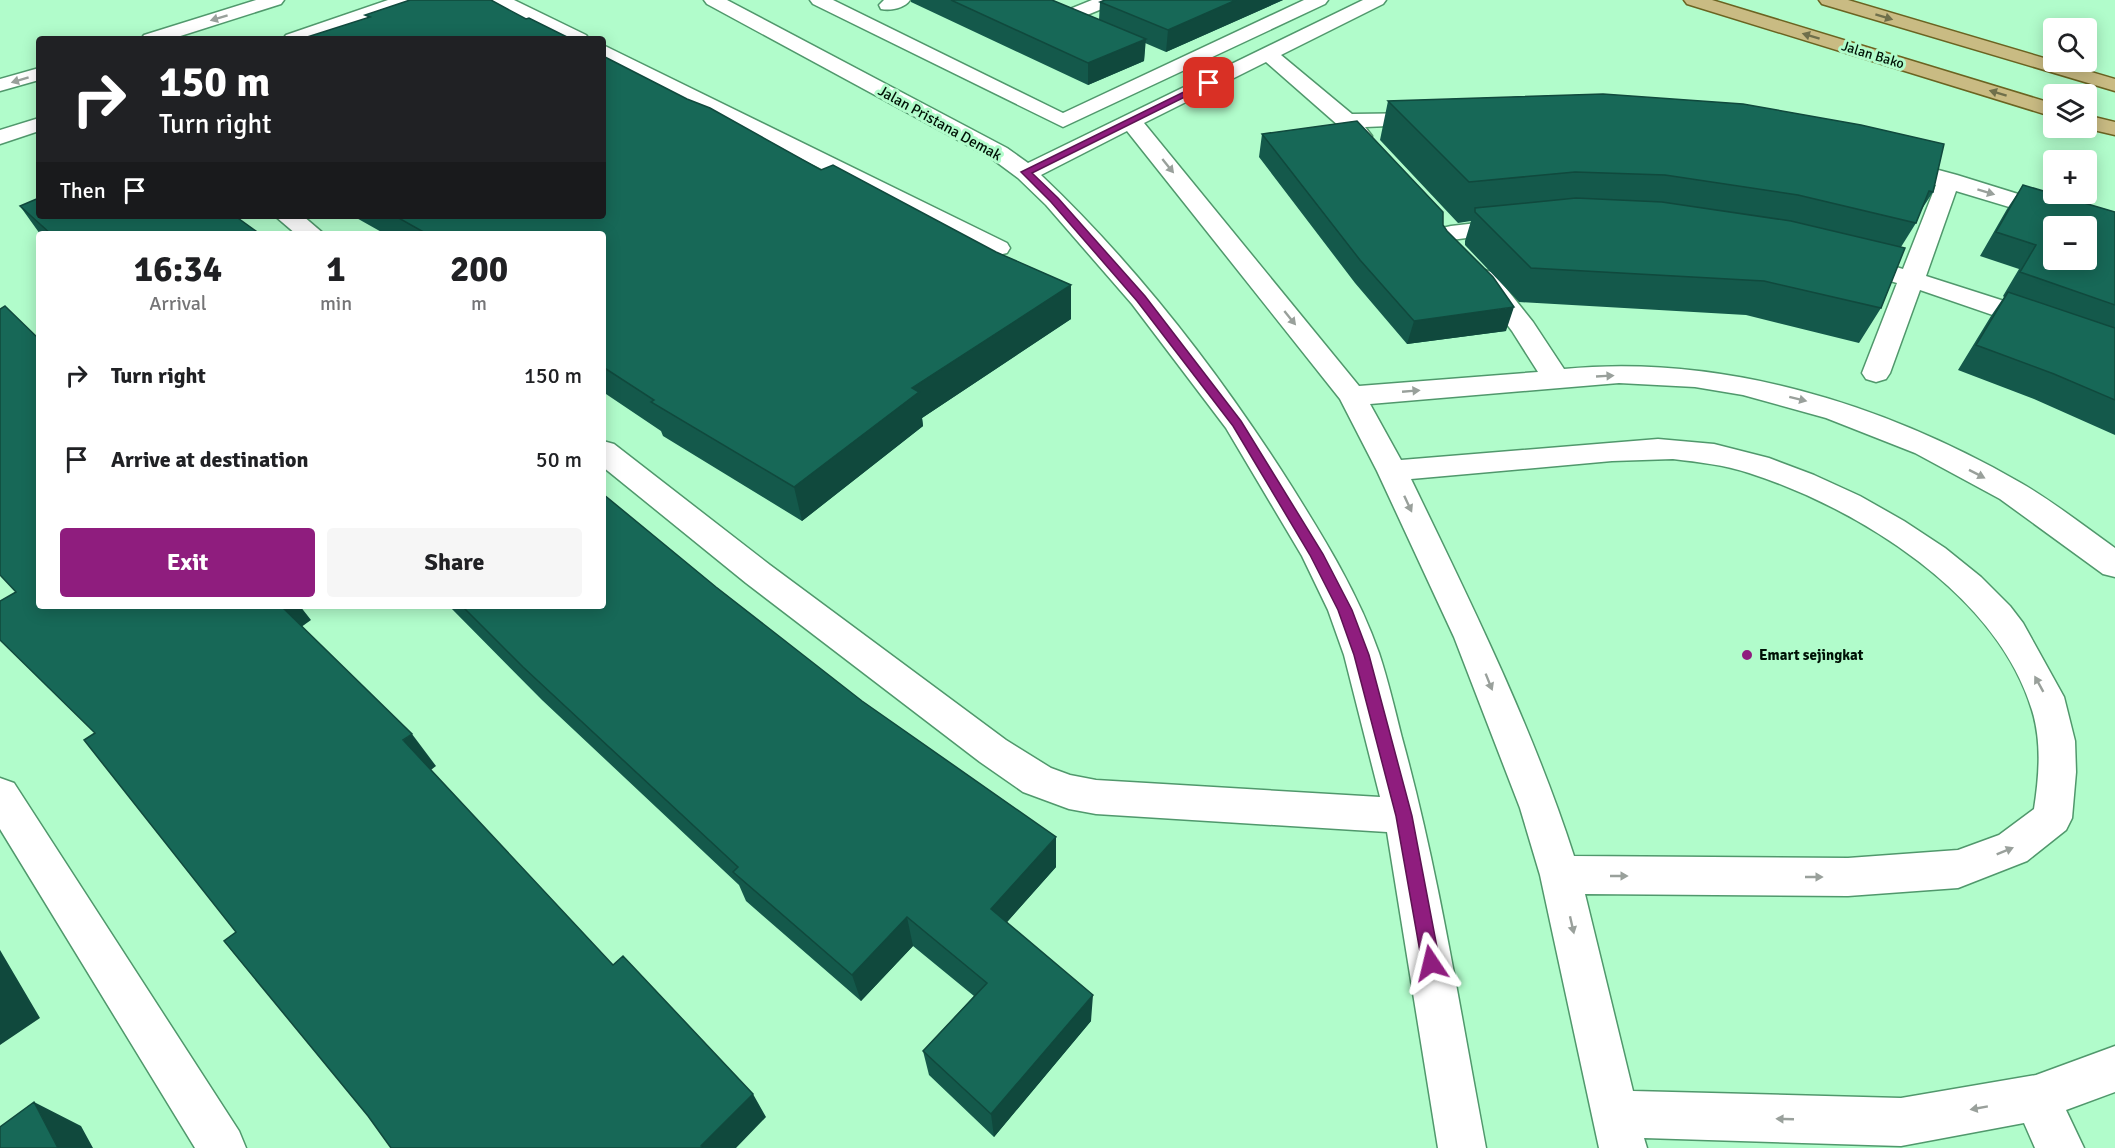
<!DOCTYPE html>
<html lang="en">
<head>
<meta charset="utf-8">
<style>
	body { margin:0; font-family:Signika,sans-serif; background:#f6f6f6; color:#202124; height:100vh; display:flex; flex-direction:column; font-size:22px; white-space:nowrap }
	* { box-sizing:border-box; margin:0 }
	p { font-size:20px; color:#757577 }
	.icon { flex:none; width:33px; height:33px; fill:none; stroke:currentColor; stroke-width:2; stroke-linecap:round; stroke-linejoin:round }
	.map { position:relative; flex:1; overflow:hidden }
	.side { position:absolute; left:36px; top:231px; width:570px; height:378px; display:flex; flex-direction:column; background:#fff; border-radius:6px; box-shadow:0 3px 15px #0003 }
	.side>* { flex:none }
	.banner { position:absolute; left:36px; top:36px; width:570px; height:183px; border-radius:6px; box-shadow:0 3px 15px #0003; background:#202124; color:#fff; overflow:hidden }
	.fabs { position:absolute; left:2043px; top:18px; display:grid; gap:12px }
	.fabs a { display:grid; place-items:center; width:54px; height:54px; border-radius:6px; background:#fff; box-shadow:0 3px 15px #0003; font-size:30px }
	.pin { position:absolute; display:grid; place-items:center; width:51px; height:51px; color:#fff; margin:-26px; border-radius:12px; box-shadow:0 3px 9px #0006 }
	.me { position:absolute; width:66px; margin:-33px; rotate:350deg; stroke-linejoin:round; filter:drop-shadow(0 0 4px #0008) }
	.turn { display:flex; align-items:center; gap:21px; height:126px; padding:0 24px; font-size:27px }
	.turn .icon { width:78px; height:78px; stroke-width:2.5 }
	.turn b { display:block; font-size:42px; line-height:51px }
	.then { display:flex; align-items:center; height:57px; padding:0 24px; background:#0003; gap:12px; font-size:22px }
	.eta { display:flex; justify-content:space-evenly; align-items:center; height:102px; text-align:center }
	.eta b { font-size:36px; font-weight:700; line-height:42px }
	.button { display:flex; gap:12px; margin-top:auto; padding:12px 24px }
	.button a { flex:1; height:69px; border-radius:6px; background:#8f1d7e; color:#fff; font-size:24px; font-weight:700; line-height:69px; text-align:center }
	.button a+a { background:#f6f6f6; color:#202124 }
	ul { padding:0; list-style:none }
	li { display:flex; align-items:center; gap:18px; height:84px; padding:0 24px }
	li div { flex:1 }
	li b { display:block; font-size:22px }
	li em { font-style:normal }
	.map>svg:first-child { display:block }
	.lines { fill:none; stroke-linecap:round; stroke-linejoin:round }
	.minor-casing { stroke:#50986c; stroke-width:3 }
	.major-casing { stroke:#6b6321; stroke-width:3 }
	.minor { fill:#fff; fill-rule:evenodd }
	.major { fill:#c9bb83; fill-rule:evenodd }
	.wall { fill:#14594b }
	.shaded-wall { fill:#10493d }
	.building { fill:#176857; stroke:#10493d; stroke-width:1.5; fill-rule:evenodd }
	.oneway { fill:#6f6f4b }
	.oneway2 { fill:#99a09b }
	.route { fill:#8f1d7e; stroke:#5d1352; stroke-width:1.5 }
	.poi-dot { fill:#8f1d7e; stroke:#b1fccb; stroke-width:2 }
	.labels { text-anchor:middle; dominant-baseline:central; stroke-width:6; stroke-linejoin:round; paint-order:stroke }
	.far-street-label { font-size:14px; fill:#001206; stroke:#b1fccb }
	.street-label { font-size:15px; fill:#001206; stroke:#b1fccb }
	.poi-label { font-size:15px; font-weight:bold; fill:#001206; stroke:#b1fccb; text-anchor:start }
</style>
</head>
<body>
<div class="map">
<svg width="2115" height="1148" viewBox="0 0 2115 1148">
	<rect width="100%" height="100%" fill="#b1fccb"/>
	<g class="lines">
		<defs>
			<path id="minor" d="M256,0h28l-3,4 -110,35h-30l3,-4z
				M388,0h27l-3,4 -100,35h-29l3,-4z
				M491,0h23l72,35 3,4h-25l-70,-35z
				M704,0h23l280,148 21,15 335,-163h23l-3,4 -102,51 71,59 77,-1 8,1 3,5 -3,5 -72,3 7,9 -3,5 -8,2 -8,-2 -14,-15 -73,-64 -122,61 215,263 179,-14 -26,-41 -40,-53 4,-5 9,-3 9,3 39,49 31,47c159,-15 320,35 457,114 33,19 63,43 94,65v29l-12,-3 -103,-75 -85,-46 -89,-35 -83,-23 -48,-8 -76,-4 -249,21 31,56 257,-21 56,5 55,14 45,17 46,21 44,25 41,27 36,29 29,29 13,17 41,74 11,44 1,31 -4,46 -6,12 -39,31 -69,27 -110,8 -263,-2 48,197 268,7 135,-23 79,-29v46l-49,18 18,38h-49l-11,-25 -123,23 -257,-8 3,10h-48l-59,-273 -20,-67 -66,-171 -77,-166 -37,-72 -213,-268 -86,44c96,91 180,200 251,312 33,53 66,106 87,166 9,27 16,57 23,85 37,134 58,273 84,410h-48l-51,-316 -291,-18 -27,-5 -46,-17 -43,-30 -234,-179 -143,-116v-26l11,3 156,121 236,175 45,28 19,7 26,5 284,17 -36,-142 -16,-45 -26,-54 -76,-128 -94,-124 -86,-99 -28,-27 -27,-20 -284,-154zM1673,459c26,3 51,6 76,14 109,35 248,121 283,237 10,32 7,67 2,99l-35,26 -41,15 -110,8 -274,-2c-42,-130 -103,-253 -163,-377l201,-18z
				M810,0h23l230,113 241,-113h24l-3,4 -262,123 -250,-123z
				M884,0h26c-5,8 -19,11 -29,9l-2,-4z
				M1015,0h24l26,11 27,-11h25l-3,4 -49,20 -47,-20z
				M603,45l404,198 3,5 -3,5 -9,2 -9,-2 -386,-194z
				M39,68v12l-39,11v-12z
				M39,118v13l-39,13v-14z
				M1894,158l63,17 158,49v15l-29,-8v-5h-14l-116,-35 -30,85 100,32 89,31v18l-195,-67 -30,83 -4,6 -10,3 -10,-3 -4,-6 35,-90 -55,-16 -4,-5 4,-5 9,-3 52,15 33,-84 -50,-15 -3,-5 3,-5z
				M275,216h28l21,18h-28z
				M1512,219l9,2 3,5 -3,5 -70,9 -9,-2 -3,-5 3,-5 9,-2z
				M0,778l14,5 225,348 7,17h-51l-195,-319z"/>
			<path id="major" d="M1684,0h28l342,104v13l-367,-113z
				M1819,0h29l267,79v12l-293,-87z
				M2086,115l29,7v13l-30,-7z"/>
		</defs>
		<use href="#minor" class="minor-casing"/>
		<use href="#major" class="major-casing"/>
		<use href="#minor" class="minor"/>
		<use href="#major" class="major"/>
	</g>
	<path class="wall" d="M911,0h141l47,20 1,-18 5,-2h178l-117,52 -21,-9 -1,18 -56,24 -177,-83z
		M1603,94l330,98 -13,20 -4,11 -15,24 -20,61 -22,35 -113,-28 -227,-13 -54,-57v-4l6,-20 -13,2 -78,-83 8,-39z
		M1262,134l181,91 63,106 -99,13 -52,-61 -96,-126z
		M821,170l175,82 75,33v34l-149,99 1,8 -121,95 -139,-85 -2,-5 -58,-39v-158h-218l-32,-18h250z
		M2023,185l92,27v223l-81,-36 -76,-29 33,-54 13,-19 -1,-1 16,-27 -39,-13 27,-47z
		M20,206l240,28h-220z
		M449,606h154l453,261 -50,56 85,98 -97,116 -65,-62 -6,-24 51,-55 -61,-50 -52,55 -115,-100 -7,-16 -197,-185z"/>
	<path class="shaded-wall" d="M1236,0h47l-117,52 2,-22z
		M1146,39l-2,22 -56,24v-22z
		M1071,285v34l-149,99 1,8 -121,95 -8,-34 118,-99z
		M1514,307l-8,24 -99,13 7,-23z
		M279,606h21l11,14 -14,10z
		M412,734l24,32 -9,7 -24,-33z
		M1056,837v30l-63,71 -2,-29z
		M907,917l6,29 -52,55 -9,-26z
		M0,950l40,68 -40,27z
		M1093,995l-2,26 -97,116 -3,-23z
		M753,1094l13,23 -30,31h-34l-1,-2z
		M34,1102l47,24 12,22h-35z"/>
	<path class="building" d="M410,0h81l35,19 3,-1 42,21h-270l69,-22 -5,-2z
		M951,0h101l94,39 -58,24z
		M1105,0h131l-68,30 -68,-28z
		M603,56l84,43 23,9 111,62 12,-5 163,87 75,33 -159,103 7,4 -125,95 -143,-85 3,-2 -51,-33v-133h-176l-32,-18h208z
		M1603,94l140,10 118,21 83,19 -11,48 -4,-1 -13,32 -118,-28 -133,-20 -90,-3 -106,10 -81,-81z
		M1357,121l86,91v13l4,6 46,46 21,30 -100,14 -54,-61 -98,-126z
		M2023,185l92,27v93l-95,-33 16,-27 -40,-13zM2054,226h32v34h-32z
		M39,198v18h196l25,18h-209l-31,-28z
		M1576,198l86,4 129,19 114,27 -24,60 -117,-27 -233,-13 -56,-56v-4z
		M2008,292l107,36v72l-61,-26 -78,-29z
		M5,306l34,33v267h242l131,128 -9,6 210,225 10,-9 130,138 -52,52 1,2h-311l-23,-32 -144,-175 12,-9 -152,-192 11,-7 -95,-93v-39l16,-9 -16,-17v-266z
		M603,494l113,93 146,114 194,136 -65,72 102,86 -102,119 -68,-63 64,-68 -80,-66 -55,58 -119,-103 5,-5 -215,-200 -61,-61h141z
		M34,1102l24,46h-58v-21z"/>
	<defs><path id="oneway-solid" d="M-6-.8H1V-3.2L6.5 0L1 3.2V.8H-6Z" transform="scale(1.5)"/></defs>
	<g class="oneway">
		<use href="#oneway-solid" transform="translate(1884 17) rotate(17)"/>
		<use href="#oneway-solid" transform="translate(1811 36) rotate(-163)"/>
		<use href="#oneway-solid" transform="translate(1998 93) rotate(-163)"/>
	</g>
	<g class="oneway2">
		<use href="#oneway-solid" transform="translate(219 18) rotate(163)"/>
		<use href="#oneway-solid" transform="translate(20 80) rotate(163)"/>
		<use href="#oneway-solid" transform="translate(1168 166) rotate(51)"/>
		<use href="#oneway-solid" transform="translate(1986 192) rotate(17)"/>
		<use href="#oneway-solid" transform="translate(1290 318) rotate(51)"/>
		<use href="#oneway-solid" transform="translate(1605 376) rotate(-3)"/>
		<use href="#oneway-solid" transform="translate(1411 391) rotate(-5)"/>
		<use href="#oneway-solid" transform="translate(1798 399) rotate(14)"/>
		<use href="#oneway-solid" transform="translate(1977 474) rotate(27)"/>
		<use href="#oneway-solid" transform="translate(1408 504) rotate(65)"/>
		<use href="#oneway-solid" transform="translate(1489 682) rotate(68)"/>
		<use href="#oneway-solid" transform="translate(2039 684) rotate(-119)"/>
		<use href="#oneway-solid" transform="translate(2005 851) rotate(-22)"/>
		<use href="#oneway-solid" transform="translate(1619 876)"/>
		<use href="#oneway-solid" transform="translate(1814 877)"/>
		<use href="#oneway-solid" transform="translate(1572 925) rotate(77)"/>
		<use href="#oneway-solid" transform="translate(1979 1108) rotate(170)"/>
		<use href="#oneway-solid" transform="translate(1785 1119) rotate(-178)"/>
	</g>
	<path class="route" d="M1206,81l7,2 -181,90 26,25 87,98 96,125 82,133 29,56 17,45 43,161 28,147 -3,6 -6,3 -7,-3 -2,-6 -26,-147 -42,-161 -16,-45 -28,-55 -77,-129 -96,-125 -86,-99 -30,-30z"/>
	<circle class="poi-dot" cx="1747" cy="655" r="6"/>
	<g class="labels">
		<g class="far-street-label">
			<text transform="translate(1873 55) rotate(17)">Jalan Bako</text>
		</g>
		<g class="street-label">
			<text transform="translate(940 123) rotate(29)">Jalan Pristana Demak</text>
		</g>
		<g class="poi-label">
			<text x="1759" y="655">Emart sejingkat</text>
		</g>
	</g>
</svg>
<div class="fabs">
<a><svg class="icon" aria-label="search" viewBox="0 0 24 24"><circle cx="10" cy="10" r="6"/><path d="M15 15l6 6"/></svg></a>
<a><svg class="icon" aria-label="layers" viewBox="0 0 24 24"><path d="M12 4l9 5-9 5-9-5zM3 14l9 5 9-5"/></svg></a>
<a>+</a>
<a>−</a>
</div>
<div class="pin" style="left:1209px;top:83px;background:#d93025"><svg class="icon" aria-label="arrive" viewBox="0 0 24 24"><path d="M6 21V4h12l-3 4 3 4H6"/></svg></div>
<svg class="me" style="left:1431px;top:963px" viewBox="-20 -20 40 40"><path d="M0-17L14 15 0 8-14 15z" fill="#8f1d7e" stroke="#fff" stroke-width="4"/></svg>
<div class="banner">
<div class="turn"><svg class="icon" aria-label="right" viewBox="0 0 24 24"><path d="M7 20v-9h11M14 6l5 5-5 5"/></svg><div><b>150 m</b>Turn right</div></div>
<div class="then">Then<svg class="icon" aria-label="arrive" viewBox="0 0 24 24"><path d="M6 21V4h12l-3 4 3 4H6"/></svg></div>
</div>
<section class="side">
<div class="eta">
<div><b>16:34</b><p>Arrival</p></div>
<div><b>1</b><p>min</p></div>
<div><b>200</b><p>m</p></div>
</div>
<ul>
<li><svg class="icon" aria-label="right" viewBox="0 0 24 24"><path d="M7 20v-9h11M14 6l5 5-5 5"/></svg><div><b>Turn right</b></div><em>150 m</em></li>
<li><svg class="icon" aria-label="arrive" viewBox="0 0 24 24"><path d="M6 21V4h12l-3 4 3 4H6"/></svg><div><b>Arrive at destination</b></div><em>50 m</em></li>
</ul>
<div class="button"><a>Exit</a><a>Share</a></div>
</section>
</div>
</body>
</html>
